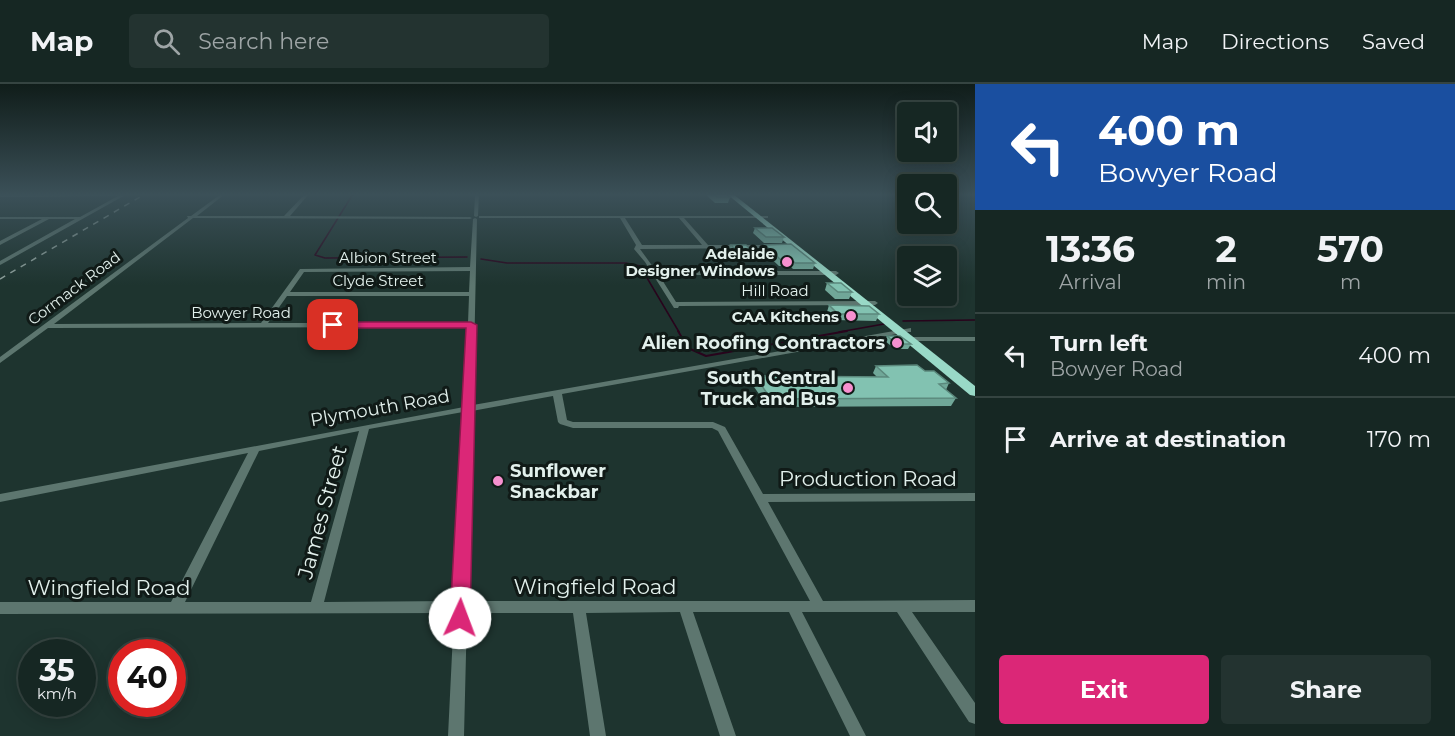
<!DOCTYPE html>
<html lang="en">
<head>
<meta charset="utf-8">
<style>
	body { margin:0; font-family:Montserrat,sans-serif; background:#233330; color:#f1f3f6; height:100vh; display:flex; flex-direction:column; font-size:22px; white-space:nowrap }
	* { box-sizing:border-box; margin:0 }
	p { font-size:20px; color:#9ea5a6 }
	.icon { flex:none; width:33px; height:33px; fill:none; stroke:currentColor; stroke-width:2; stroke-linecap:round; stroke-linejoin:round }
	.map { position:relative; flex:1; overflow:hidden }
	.details { display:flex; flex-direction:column; background:#162723; width:480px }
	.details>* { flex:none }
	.hud { background:#1a4fa0; color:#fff; overflow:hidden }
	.tools { position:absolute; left:897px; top:18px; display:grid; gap:12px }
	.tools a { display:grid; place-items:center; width:60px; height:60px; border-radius:6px; background:#162723; box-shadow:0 3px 15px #0003,0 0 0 2px #354441; font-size:30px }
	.speed { position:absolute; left:18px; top:555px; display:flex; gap:12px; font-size:30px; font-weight:700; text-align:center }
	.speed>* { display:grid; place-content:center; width:78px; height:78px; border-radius:50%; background:#162723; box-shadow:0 3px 15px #0003,0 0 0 2px #354441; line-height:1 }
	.speed small { font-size:15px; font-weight:400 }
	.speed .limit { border:9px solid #d22; background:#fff; color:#111 }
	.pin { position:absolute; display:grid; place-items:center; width:51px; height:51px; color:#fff; margin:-26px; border-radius:12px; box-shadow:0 3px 9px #0006 }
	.me { position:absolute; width:66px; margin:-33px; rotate:2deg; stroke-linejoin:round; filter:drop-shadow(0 0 4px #0008) }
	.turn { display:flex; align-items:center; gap:21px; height:126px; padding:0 24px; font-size:27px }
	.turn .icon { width:78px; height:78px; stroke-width:2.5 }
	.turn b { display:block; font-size:42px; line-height:51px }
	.eta { display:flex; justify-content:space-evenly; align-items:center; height:102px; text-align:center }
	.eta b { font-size:36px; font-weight:700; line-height:42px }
	.cta { display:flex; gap:12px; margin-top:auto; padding:12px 24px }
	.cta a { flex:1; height:69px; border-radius:6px; background:#db2777; color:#fff; font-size:24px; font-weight:700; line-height:69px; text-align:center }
	.cta a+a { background:#233330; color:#f1f3f6 }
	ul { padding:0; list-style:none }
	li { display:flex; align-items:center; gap:18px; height:84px; padding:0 24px; border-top:2px solid #354441 }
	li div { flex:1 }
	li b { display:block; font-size:22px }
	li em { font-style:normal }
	header { display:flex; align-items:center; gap:36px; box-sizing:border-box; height:84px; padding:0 30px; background:#162723; border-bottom:2px solid #354441 }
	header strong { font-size:28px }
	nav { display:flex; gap:33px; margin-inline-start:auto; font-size:21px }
	.search { width:420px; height:54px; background:#233330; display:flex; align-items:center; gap:15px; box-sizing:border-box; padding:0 21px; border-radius:6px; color:#9ea5a6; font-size:22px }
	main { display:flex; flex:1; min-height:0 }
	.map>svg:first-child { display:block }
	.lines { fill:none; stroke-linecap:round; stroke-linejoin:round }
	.stream-far1 { stroke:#28041c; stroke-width:1.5 }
	.stream { stroke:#28041c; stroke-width:2 }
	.minor { fill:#5d766f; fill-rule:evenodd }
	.highway { fill:#99d9c7; fill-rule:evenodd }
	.rail { stroke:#90a29d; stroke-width:1.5; stroke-dasharray:6 6; stroke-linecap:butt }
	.wall { fill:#70a798 }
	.building { fill:#82c2b1; stroke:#5b887c; stroke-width:1.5 }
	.route { fill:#db2777; stroke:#8e194d; stroke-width:1.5 }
	.poi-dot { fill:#f690cf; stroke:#101a17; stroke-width:2 }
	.labels { text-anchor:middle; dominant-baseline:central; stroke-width:6; stroke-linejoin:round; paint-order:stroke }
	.far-poi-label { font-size:15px; font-weight:bold; fill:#e2f0ec; stroke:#101a17; text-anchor:end }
	.far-street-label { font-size:15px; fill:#e2f0ec; stroke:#101a17 }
	.poi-label { font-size:18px; font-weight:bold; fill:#e2f0ec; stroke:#101a17; text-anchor:end }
	.street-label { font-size:18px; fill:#e2f0ec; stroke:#101a17 }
	.near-street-label { font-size:21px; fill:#e2f0ec; stroke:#101a17 }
</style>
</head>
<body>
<header>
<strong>Map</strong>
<div class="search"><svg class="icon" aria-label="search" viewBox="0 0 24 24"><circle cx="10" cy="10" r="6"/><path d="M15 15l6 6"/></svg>Search here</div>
<nav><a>Map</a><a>Directions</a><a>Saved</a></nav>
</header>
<main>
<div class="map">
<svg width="975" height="652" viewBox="0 0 975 652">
	<rect width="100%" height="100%" fill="#1e342f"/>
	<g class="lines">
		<path class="stream-far1" d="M353,110l-38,61 10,3 142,-1
			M481,175l26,4h119l14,3 39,66
			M903,237l72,-1
			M839,248l45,-8"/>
		<path class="stream" d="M678,247l10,17 18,8 141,-25"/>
		<path class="minor" d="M127,110l-125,70 -2,1v-4l75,-42h-26l-49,26v-4l42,-22h-42v-2h80l38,-21 -118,1v-2z
			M221,110h4l-28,22h87l21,-22h4l-19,22 180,1 2,1 -2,1 -277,-1 -139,106 207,-1 39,-54 170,-2 3,-48 2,-1 2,1 -4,186 438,-77v4h-3l-346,62 5,26 6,2h140l12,5 38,67 212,-1v8l-207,1 55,99 152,-1v12h-63l63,91v21l-6,-2 -72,-110h-95l64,124h-16l-61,-124h-96l43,124h-16l-40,-124 -94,1 20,123h-16l-17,-123h-106l-3,123h-16l6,-123 -454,1v-12h171l77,-149 -248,49v-8l464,-87 3,-80 -419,1 -48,35v-6l188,-139 -1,-2h4zM470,187l-1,21h-179l14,-20zM287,212h182l-1,27h-200zM553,312l5,26 2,2 13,4h139l6,3 92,170h-342l4,-190zM463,328l-9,189 -130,1 45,-173zM359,347l-48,171h-126l74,-151z
			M475,110h4l-1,22 -2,1 -2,-1z
			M481,132h287v2h-84l24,27h67l3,2 -1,1 -137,1 16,22h180l3,2 -3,2h-177l17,27 199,-1 3,2 -3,2 -196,1 -1,2h-4l-29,-46 -11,-13 2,-4 -16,-27h-141v-2zM625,134h54l23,27h-60z
			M907,253h68v4h-65l-4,-2z"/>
		<path class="highway" d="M727,110h6l242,192v10l-5,-1z"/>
		<path class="rail" d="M0,195l145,-85"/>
	</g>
	<path class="wall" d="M705,110h21l4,3 -2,6h-13z
		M755,144l29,9 -2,6h-18l-11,-10z
		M731,161l24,8 -2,6h-16l-8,-8z
		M765,161l50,18 -2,6h-20l-3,-3h-11l-16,-15z
		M827,199l25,9 -3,7h-14l-10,-9z
		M829,221l50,9 -3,7 -41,-1 -8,-8z
		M887,252l24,8 -3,5h-13l-10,-8z
		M876,282l49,5 24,12 -3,7 10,8 -5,8 -183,1 -16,-23 3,-8 122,1 -4,-4z"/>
	<path class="building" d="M713,110h13l4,3h-13z
		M755,144h17l12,9h-18z
		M791,160l24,19h-20l-3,-3h-11l-16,-15z
		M731,161h15l9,8h-16z
		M827,199h14l11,9h-14z
		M829,221l40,1 10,8h-41z
		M887,252h13l11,8h-14z
		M917,281l8,6h9l15,12 -10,1 17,14 -185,1 -16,-23 133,1 -12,-11z"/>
	<linearGradient id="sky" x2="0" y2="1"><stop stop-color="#101d1a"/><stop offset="0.55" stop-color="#3b5058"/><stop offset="1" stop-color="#3b5058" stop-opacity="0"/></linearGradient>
	<rect width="975" height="201" fill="url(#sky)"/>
	<path class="route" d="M333,238h138l6,3 -7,293 -3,6 -7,3 -7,-3 -3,-6 16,-290h-137l-2,-3z"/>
	<g class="poi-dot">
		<circle cx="787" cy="178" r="6"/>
		<circle cx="851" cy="232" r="6"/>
		<circle cx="897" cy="259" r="6"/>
		<circle cx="848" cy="304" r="6"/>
		<circle cx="498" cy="397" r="6"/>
	</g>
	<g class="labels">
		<g class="far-poi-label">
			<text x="775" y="169">Adelaide<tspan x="775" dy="17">Designer Windows</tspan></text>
			<text x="839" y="232">CAA Kitchens</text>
		</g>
		<g class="far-street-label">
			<text x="388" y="173">Albion Street</text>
			<text x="378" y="196">Clyde Street</text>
			<text transform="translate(74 204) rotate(-37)">Cormack Road</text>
			<text x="775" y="206">Hill Road</text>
			<text x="241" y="228">Bowyer Road</text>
		</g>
		<g class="poi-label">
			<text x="885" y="259">Alien Roofing Contractors</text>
			<text x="836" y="294">South Central<tspan x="836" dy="21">Truck and Bus</tspan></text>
			<text x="510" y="387" text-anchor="start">Sunflower<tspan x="510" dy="21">Snackbar</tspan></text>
		</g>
		<g class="street-label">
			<text transform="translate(380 324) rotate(-10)">Plymouth Road</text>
		</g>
		<g class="near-street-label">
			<text x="868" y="394">Production Road</text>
			<text transform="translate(322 428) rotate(-75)">James Street</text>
			<text x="595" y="502">Wingfield Road</text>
			<text x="109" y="503">Wingfield Road</text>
		</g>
	</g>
</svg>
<div class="tools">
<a><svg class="icon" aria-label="sound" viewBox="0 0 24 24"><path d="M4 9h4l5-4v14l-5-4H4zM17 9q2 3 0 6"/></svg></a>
<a><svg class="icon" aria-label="search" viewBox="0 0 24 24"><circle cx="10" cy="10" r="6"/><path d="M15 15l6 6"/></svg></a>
<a><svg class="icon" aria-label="layers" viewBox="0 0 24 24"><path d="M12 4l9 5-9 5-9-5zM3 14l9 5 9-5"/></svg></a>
</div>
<div class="speed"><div>35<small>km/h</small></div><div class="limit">40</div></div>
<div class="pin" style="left:333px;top:241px;background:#d93025"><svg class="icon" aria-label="arrive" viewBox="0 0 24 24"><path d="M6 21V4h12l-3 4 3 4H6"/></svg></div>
<svg class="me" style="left:460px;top:534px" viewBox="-20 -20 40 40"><circle r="19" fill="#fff"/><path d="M0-13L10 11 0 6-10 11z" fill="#db2777"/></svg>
</div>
<section class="details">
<div class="hud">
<div class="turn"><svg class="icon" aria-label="left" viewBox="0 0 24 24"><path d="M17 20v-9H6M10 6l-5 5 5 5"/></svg><div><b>400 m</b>Bowyer Road</div></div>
</div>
<div class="eta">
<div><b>13:36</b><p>Arrival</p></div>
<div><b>2</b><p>min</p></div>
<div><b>570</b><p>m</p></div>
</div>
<ul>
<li><svg class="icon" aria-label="left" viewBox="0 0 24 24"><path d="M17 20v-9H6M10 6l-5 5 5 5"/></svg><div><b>Turn left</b><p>Bowyer Road</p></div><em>400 m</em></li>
<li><svg class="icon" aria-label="arrive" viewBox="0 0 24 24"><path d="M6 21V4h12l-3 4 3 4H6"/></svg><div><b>Arrive at destination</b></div><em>170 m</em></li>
</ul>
<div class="cta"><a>Exit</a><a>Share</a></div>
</section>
</main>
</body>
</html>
